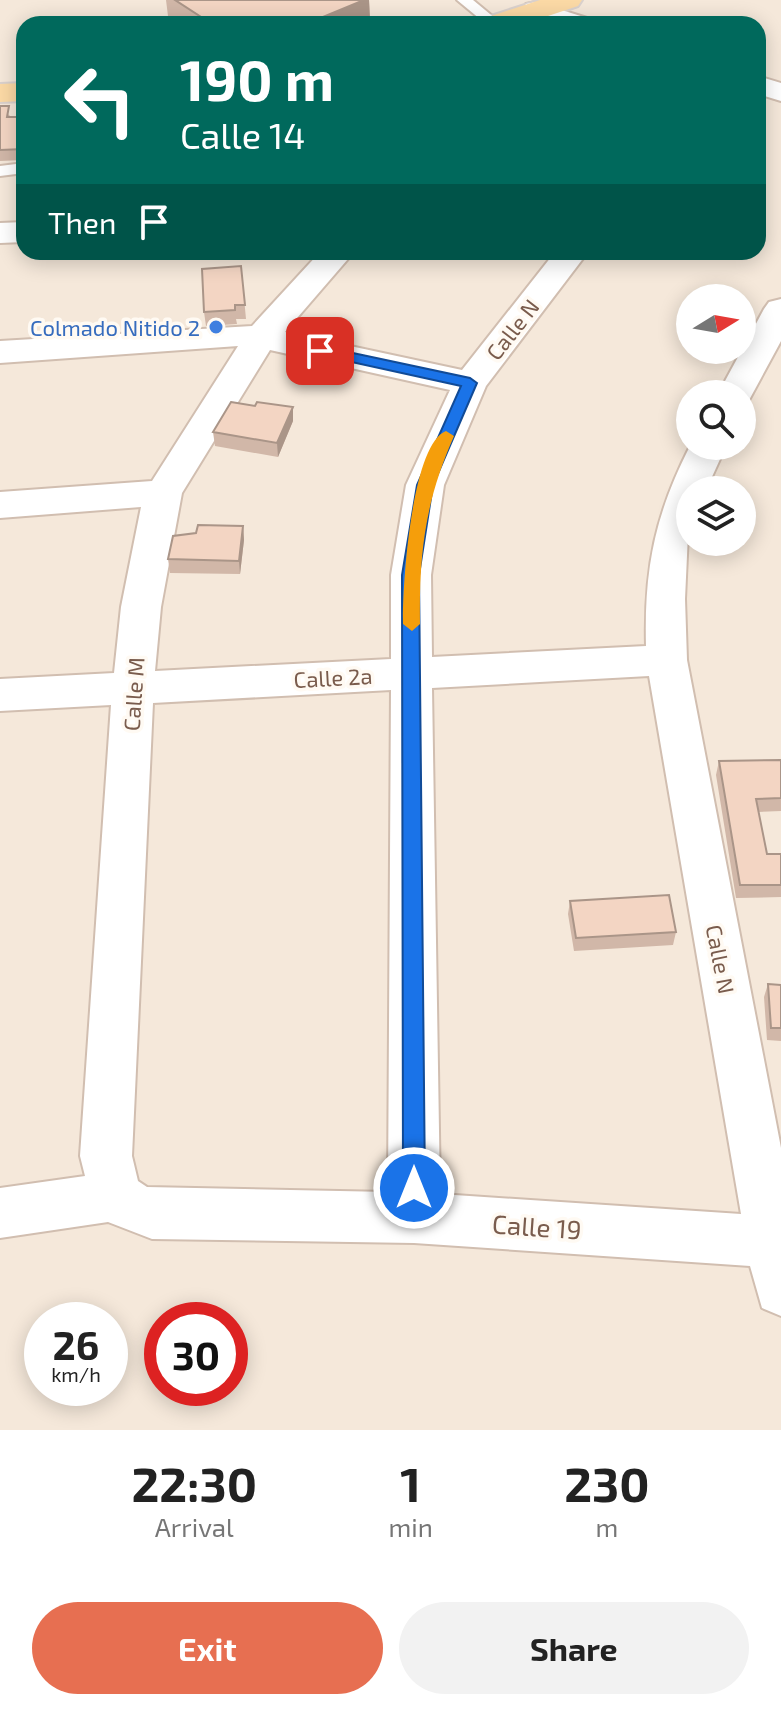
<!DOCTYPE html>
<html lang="en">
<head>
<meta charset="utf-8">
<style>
	body { margin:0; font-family:"Exo 2",sans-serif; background:#f2f2f2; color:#222; height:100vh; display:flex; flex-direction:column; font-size:30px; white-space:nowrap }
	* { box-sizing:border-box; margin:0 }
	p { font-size:26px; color:#767676 }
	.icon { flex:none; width:44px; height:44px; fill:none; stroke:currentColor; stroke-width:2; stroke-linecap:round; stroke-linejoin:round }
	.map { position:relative; height:1430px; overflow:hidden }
	.details { display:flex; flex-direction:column; background:#fff; flex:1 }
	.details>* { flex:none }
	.banner { position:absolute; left:16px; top:16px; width:750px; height:244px; border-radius:24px; box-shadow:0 4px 20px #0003; background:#00695c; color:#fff; overflow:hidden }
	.needle { width:52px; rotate:79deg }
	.controls { position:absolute; left:676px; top:284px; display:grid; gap:16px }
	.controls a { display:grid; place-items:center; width:80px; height:80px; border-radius:50%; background:#fff; box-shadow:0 4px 20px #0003; font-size:40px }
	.speed { position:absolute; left:24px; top:1302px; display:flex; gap:16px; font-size:40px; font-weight:700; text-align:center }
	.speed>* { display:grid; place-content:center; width:104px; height:104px; border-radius:50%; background:#fff; box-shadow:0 4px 20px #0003; line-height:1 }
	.speed small { font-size:20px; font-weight:400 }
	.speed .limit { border:12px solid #d22; background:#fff; color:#111 }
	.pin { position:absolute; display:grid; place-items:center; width:68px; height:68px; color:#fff; margin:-34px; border-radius:16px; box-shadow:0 4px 12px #0006 }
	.me { position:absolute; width:88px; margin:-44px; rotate:0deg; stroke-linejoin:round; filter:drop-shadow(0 0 6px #0008) }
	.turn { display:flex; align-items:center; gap:28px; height:168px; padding:0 32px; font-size:36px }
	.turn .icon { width:104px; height:104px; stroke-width:2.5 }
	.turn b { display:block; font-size:56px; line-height:68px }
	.then { display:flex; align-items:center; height:76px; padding:0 32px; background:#0003; gap:16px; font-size:30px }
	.eta { display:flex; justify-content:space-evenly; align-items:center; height:136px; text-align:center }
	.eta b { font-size:48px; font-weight:700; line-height:56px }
	.cta { display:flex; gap:16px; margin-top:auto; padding:16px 32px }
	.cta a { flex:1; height:92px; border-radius:48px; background:#e76f51; color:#fff; font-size:32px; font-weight:700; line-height:92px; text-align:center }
	.cta a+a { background:#f2f2f2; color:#222 }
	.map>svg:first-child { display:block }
	.residential { fill:#f5e8da; fill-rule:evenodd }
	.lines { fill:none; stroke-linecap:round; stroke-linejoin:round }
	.service-casing { stroke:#d1beb0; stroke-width:4 }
	.minor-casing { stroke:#d1beb0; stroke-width:4 }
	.primary-casing { stroke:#dad1cd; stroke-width:4 }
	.service { fill:#fff; fill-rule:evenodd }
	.minor { fill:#fff; fill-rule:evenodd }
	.primary { fill:#fbd9a5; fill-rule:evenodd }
	.wall { fill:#d1b7a8 }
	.shaded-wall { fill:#aa9588 }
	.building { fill:#f3d5c3; stroke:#aa9588; stroke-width:2 }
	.route { fill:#1a73e8; stroke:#114b97; stroke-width:2 }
	.slow { fill:#f59e0b }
	.shop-dot { fill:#3f7fe0; stroke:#fffaf3; stroke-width:3 }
	.labels { text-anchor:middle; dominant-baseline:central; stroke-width:7; stroke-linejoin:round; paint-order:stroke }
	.shop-label { font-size:22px; fill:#366cbe; stroke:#fffaf3; text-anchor:end }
	.street-label { font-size:22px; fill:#7a5c4d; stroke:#fffaf3 }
	.near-street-label { font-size:26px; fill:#7a5c4d; stroke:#fffaf3 }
</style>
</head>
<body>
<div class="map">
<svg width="781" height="1430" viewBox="0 0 781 1430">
	<rect width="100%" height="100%" fill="#fdf6ec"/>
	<path class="residential" d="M0,0h781v1430h-781zM24,24h734v228h-734zM690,298h52v52h-52zM690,394h52v52h-52zM690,490h52v52h-52zM42,1320h68v68h-68zM162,1320h68v68h-68z"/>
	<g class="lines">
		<defs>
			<path id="service" d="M457,0h16l29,24h-16z
				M24,163v10l-24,3v-10z"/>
			<path id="minor" d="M536,2l51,16 4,6c-21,0 -55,5 -69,-14l4,-6z
				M758,76l23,7v18l-23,-7z
				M24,222v20l-24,1v-20z
				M320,252h34l-69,80 177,38 93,-118h33l-102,134 -42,99 -13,90 1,82 214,-11c-2,-78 9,-131 44,-200h36l-20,44h-16l-5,109 2,61 94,488v168l-19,-8 -12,-42 -336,-23 -262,-4 -44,-17 -108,16v-50l85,-12 -5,-20 31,-451 -111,6v-32l114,-6 7,-66 20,-100 -141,11v-26l152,-11 86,-135 -238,17v-22l252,-15zM270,350l180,40 -44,95 -15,90v84l-236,12 6,-64 21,-114zM649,676l92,538 -301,-20 -8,-506zM391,690l-3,502 -241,-5 -9,-6 -6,-25 21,-453z
				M781,299v42l-33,61 -6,2v-10h-24l46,-85 5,-7z"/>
			<path id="primary" d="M540,0h42l-4,6 -54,18h-43l4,-6z
				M24,83v18l-24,1v-18z"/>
		</defs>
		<use href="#service" class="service-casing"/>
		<use href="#minor" class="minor-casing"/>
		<use href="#primary" class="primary-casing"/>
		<use href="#service" class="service"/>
		<use href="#minor" class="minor"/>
		<use href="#primary" class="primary"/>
	</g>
	<path class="wall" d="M166,0h203l1,20 -9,4h-182l-11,-8z
		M0,106l11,11h13v43l-24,1z
		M241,266l5,53h-10l1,5 -31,2 -2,-14z
		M293,421l-15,36 -63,-11 -2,-14z
		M243,526l1,14 -4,34 -70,-1 -2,-14z
		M781,760v51l-23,1 9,42h14v43l-45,1 -20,-123 3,-14z
		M570,901l106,31 -3,13 -99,6 -6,-37z
		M768,984l13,1v56l-14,-1 -3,-43z"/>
	<path class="shaded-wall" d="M364,0h5l1,20 -9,4h-55z
		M293,407v14l-15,36 -1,-14z
		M243,526l1,14 -4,34 -1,-13z"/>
	<path class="building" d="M175,0h189l-58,24h-94z
		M0,106h9l-2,11h17v32l-24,1z
		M241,266l4,39h-10v5l-31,2 -2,-43z
		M231,402l24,4 2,-4 36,5 -16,36 -64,-11z
		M198,525l45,1 -4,35 -71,-2 5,-23 23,-3z
		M781,760v38l-25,1 11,55h14v31h-41l-21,-124z
		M669,895l7,37 -100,6 -6,-37z
		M768,984l13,1v43h-10z"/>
	<path class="route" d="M320,346l150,32 7,5 -44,102 -14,90 6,613 -3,8 -8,3 -8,-3 -3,-8 -1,-613 15,-90 44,-99 -146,-32v-7z"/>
	<path class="slow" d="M446,431l8,5c-29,66 -35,117 -34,188l-8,7 -9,-7c-1,-34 8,-180 43,-193z"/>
	<circle class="shop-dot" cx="216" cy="327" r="8"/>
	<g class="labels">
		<g class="shop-label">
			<text x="200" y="327">Colmado Nitido 2</text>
		</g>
		<g class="street-label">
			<text transform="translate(512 329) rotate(-52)">Calle N</text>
			<text transform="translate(333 677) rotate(-3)">Calle 2a</text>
			<text transform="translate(133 694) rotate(-86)">Calle M</text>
			<text transform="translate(721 959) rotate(79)">Calle N</text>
		</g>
		<g class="near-street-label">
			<text transform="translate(537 1226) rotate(4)">Calle 19</text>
		</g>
	</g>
</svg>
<div class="controls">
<a><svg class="needle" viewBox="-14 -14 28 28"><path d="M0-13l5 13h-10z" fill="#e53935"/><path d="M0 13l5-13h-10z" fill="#767676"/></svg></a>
<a><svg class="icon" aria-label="search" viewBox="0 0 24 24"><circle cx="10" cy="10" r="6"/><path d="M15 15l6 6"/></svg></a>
<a><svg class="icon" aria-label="layers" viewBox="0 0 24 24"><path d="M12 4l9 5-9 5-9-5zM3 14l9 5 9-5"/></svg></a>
</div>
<div class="speed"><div>26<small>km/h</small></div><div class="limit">30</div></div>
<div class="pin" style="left:320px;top:351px;background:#d93025"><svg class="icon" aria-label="arrive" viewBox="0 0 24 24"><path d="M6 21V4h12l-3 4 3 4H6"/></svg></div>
<svg class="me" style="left:414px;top:1188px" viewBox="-20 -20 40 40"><circle r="17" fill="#1a73e8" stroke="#fff" stroke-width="3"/><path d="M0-11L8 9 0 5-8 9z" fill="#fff"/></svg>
<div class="banner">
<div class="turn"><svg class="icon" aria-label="left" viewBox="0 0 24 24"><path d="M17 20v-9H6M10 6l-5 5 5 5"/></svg><div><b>190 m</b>Calle 14</div></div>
<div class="then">Then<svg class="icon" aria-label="arrive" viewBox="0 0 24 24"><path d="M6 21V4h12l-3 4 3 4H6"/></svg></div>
</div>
</div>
<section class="details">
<div class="eta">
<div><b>22:30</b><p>Arrival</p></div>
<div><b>1</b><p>min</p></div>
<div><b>230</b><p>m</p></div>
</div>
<div class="cta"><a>Exit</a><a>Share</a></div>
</section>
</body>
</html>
